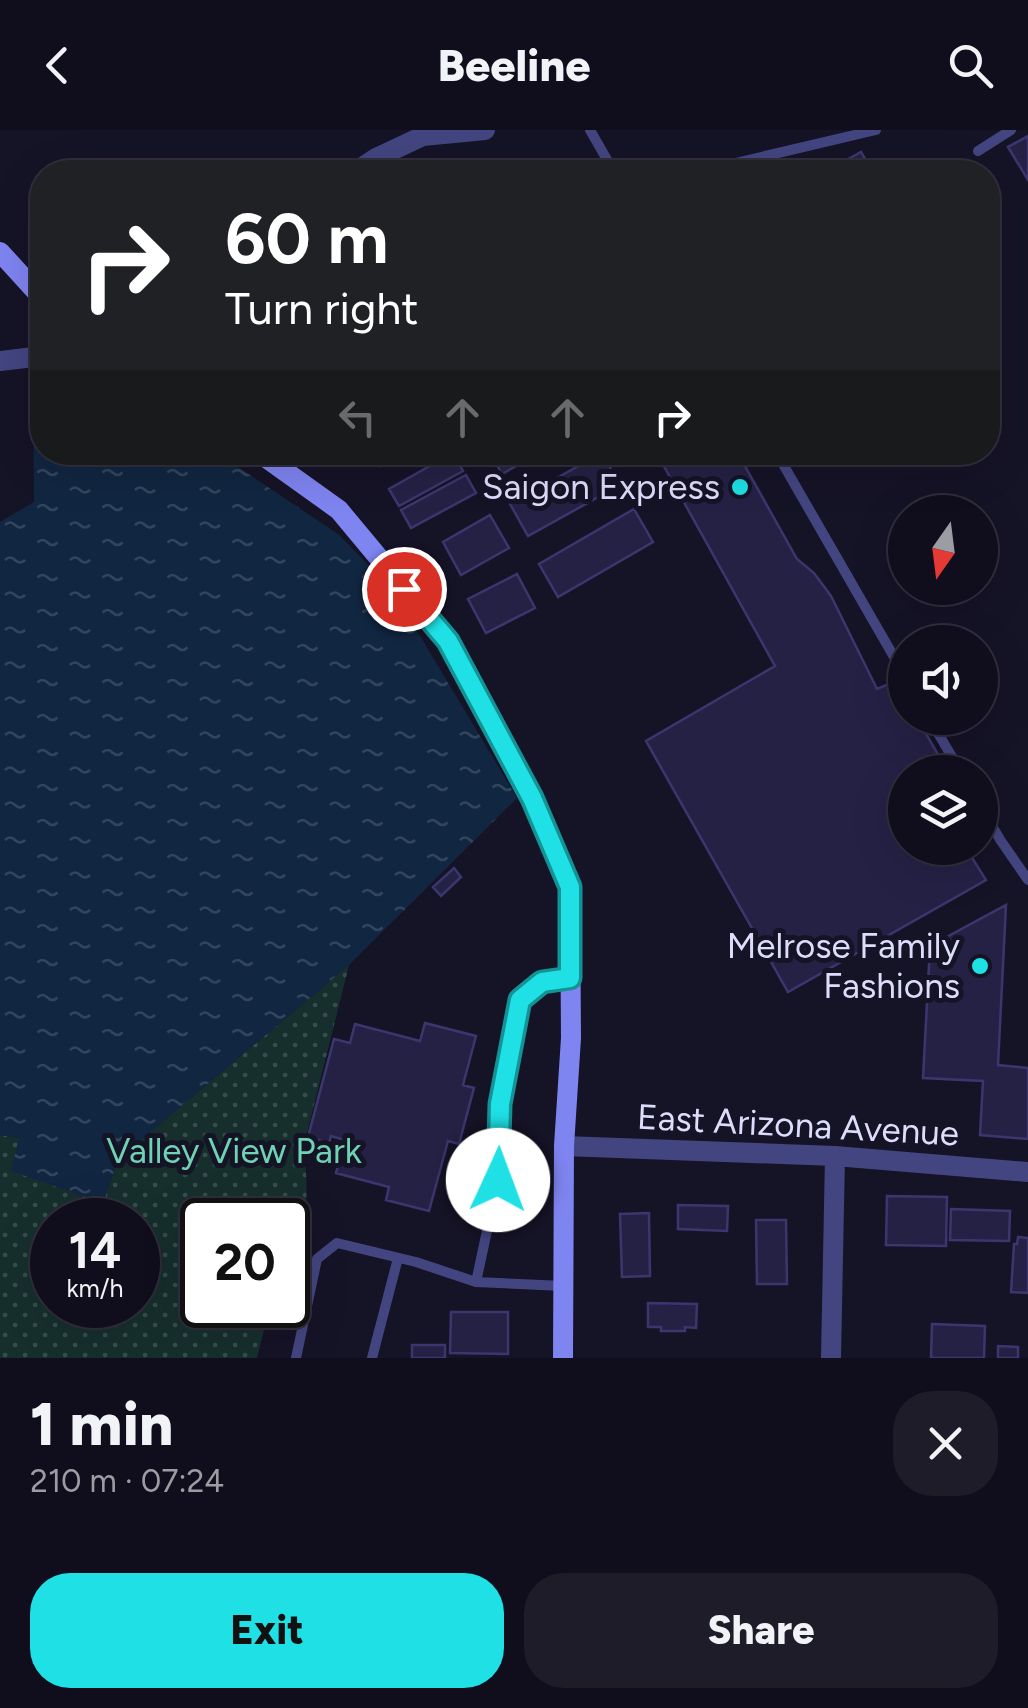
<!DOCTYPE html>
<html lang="en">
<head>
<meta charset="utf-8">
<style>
	body { margin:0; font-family:Figtree,sans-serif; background:#1e1c29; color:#f1f3f6; height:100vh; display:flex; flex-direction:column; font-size:38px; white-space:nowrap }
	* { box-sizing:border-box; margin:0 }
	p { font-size:32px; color:#9c9ca3 }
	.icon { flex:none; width:55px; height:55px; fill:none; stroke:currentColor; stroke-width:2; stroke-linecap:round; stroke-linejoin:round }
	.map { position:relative; height:1228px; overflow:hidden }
	.panel { display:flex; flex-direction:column; background:#100e1c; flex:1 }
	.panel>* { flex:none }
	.top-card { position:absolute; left:30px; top:30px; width:970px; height:305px; border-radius:40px; box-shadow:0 10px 40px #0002,0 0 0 2px #302e3b; background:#202124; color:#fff; overflow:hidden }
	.needle { width:65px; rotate:194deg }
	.tools { position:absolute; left:888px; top:365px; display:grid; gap:20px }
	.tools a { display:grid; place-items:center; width:110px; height:110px; border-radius:50%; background:#100e1c; box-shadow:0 10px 40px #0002,0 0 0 2px #302e3b; font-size:50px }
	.speed { position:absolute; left:30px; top:1068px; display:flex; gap:20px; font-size:50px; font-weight:700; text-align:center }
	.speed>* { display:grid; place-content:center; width:130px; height:130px; border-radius:50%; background:#100e1c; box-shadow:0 10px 40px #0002,0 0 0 2px #302e3b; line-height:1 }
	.speed small { font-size:25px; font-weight:400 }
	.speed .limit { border:5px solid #111; border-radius:15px; background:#fff; color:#111 }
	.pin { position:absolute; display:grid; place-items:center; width:85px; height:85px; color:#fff; margin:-42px; border:5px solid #fff; border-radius:50%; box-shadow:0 2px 10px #0007 }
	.me { position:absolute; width:110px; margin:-55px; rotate:2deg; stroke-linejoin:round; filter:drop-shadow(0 0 8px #0008) }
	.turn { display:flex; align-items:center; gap:35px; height:210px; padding:0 30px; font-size:45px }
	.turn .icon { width:130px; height:130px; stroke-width:2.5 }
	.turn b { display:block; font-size:70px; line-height:85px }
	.lanes { display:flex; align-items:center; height:95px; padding:0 30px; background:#0003; justify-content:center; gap:50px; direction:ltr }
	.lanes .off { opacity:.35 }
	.round { display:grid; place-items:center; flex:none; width:105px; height:105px; border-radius:40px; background:#1e1c29 }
	.summary { display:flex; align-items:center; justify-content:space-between; height:170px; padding:0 30px }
	h1 { font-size:60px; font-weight:800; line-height:75px }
	.primary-button { display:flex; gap:20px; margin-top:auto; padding:20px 30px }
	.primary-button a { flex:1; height:115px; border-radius:40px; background:#1ee0e5; color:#111; font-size:40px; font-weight:800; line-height:115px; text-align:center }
	.primary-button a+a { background:#1e1c29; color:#f1f3f6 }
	header { display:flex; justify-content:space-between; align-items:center; height:130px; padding:0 30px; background:#100e1c; font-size:45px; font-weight:800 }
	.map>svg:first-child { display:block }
	.park { fill:url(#park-dots); fill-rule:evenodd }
	.water { fill:url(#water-ripples) }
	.building { fill:#252145; stroke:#3c366e; stroke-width:2.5 }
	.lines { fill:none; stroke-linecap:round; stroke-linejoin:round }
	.lane { stroke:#434580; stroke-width:10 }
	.street { stroke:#434580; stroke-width:20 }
	.secondary { stroke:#7e84f0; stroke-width:20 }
	.route-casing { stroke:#149295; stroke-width:25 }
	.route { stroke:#1ee0e5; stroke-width:18 }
	.poi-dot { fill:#1ee0e5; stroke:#151326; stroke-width:4 }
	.labels { text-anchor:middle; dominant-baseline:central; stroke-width:10; stroke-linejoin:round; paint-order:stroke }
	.poi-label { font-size:35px; fill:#dddcfb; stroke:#151326; text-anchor:end }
	.street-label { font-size:35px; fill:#dddcfb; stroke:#151326 }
	.park-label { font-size:35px; fill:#6fd3b3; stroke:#151326 }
</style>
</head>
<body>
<header><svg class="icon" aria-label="back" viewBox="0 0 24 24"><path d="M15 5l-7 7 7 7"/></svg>Beeline<svg class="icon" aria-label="search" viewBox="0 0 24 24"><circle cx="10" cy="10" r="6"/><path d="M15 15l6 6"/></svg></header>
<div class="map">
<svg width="1028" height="1228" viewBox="0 0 1028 1228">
	<defs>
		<pattern id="park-dots" width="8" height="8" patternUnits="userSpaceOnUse" patternTransform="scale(2.5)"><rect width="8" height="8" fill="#162f2d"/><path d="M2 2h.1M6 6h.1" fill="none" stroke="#374d4c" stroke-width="1.8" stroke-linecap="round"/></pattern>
		<pattern id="water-ripples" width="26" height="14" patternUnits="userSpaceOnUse" patternTransform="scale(2.5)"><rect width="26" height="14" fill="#112641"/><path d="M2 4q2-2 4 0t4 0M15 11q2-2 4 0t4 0" fill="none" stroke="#33455d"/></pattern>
	</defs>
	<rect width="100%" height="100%" fill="#151326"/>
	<path class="park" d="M349,835l-46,184c8,42 1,82 -6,124l-9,-4v-49h-86v85h68l-13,53h-257v-223l19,3 84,65 15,-44zM52,1090h86v85h-86z"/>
	<path class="water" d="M42,260v62l175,1 121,81 54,55 125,209 -168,167 -231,194 -15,44 -92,-32 8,-33 -19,-3v-613l34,-20 -1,-111z"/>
	<path class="building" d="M1028,6v44l-20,-33z
		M861,22l12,20h-48z
		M374,322h33l-26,14z
		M503,322h38l-39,22 -9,-16z
		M656,322h81l60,107 17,14 17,23 46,93 19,-8 9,16v21h12l31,54h-43v76h61l20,32 -198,112 -142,-251 129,-75z
		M453,323l10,18 -64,35 -10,-17z
		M602,323l18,32 -92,51 -18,-32z
		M466,345l10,18 -65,35 -10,-18z
		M634,379l19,33 -95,55 -19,-33z
		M490,385l19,33 -48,27 -18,-33z
		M517,444l18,34 -49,25 -18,-34z
		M454,738l7,9 -20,19 -8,-9z
		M1006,775l-8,160 30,3v71l-48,-4 3,-54 -60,-3 7,-132z
		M425,893l51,13 -13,49 11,3 -15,56 -11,-3 -19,70 -43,-11 3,-13 -53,-14 9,-33 -14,-4 -2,7 -21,-6 26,-98 16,4 5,-19 65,17z
		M887,1066l60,1 -1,49 -60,-1z
		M678,1075l50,1 -1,25 -49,-2z
		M951,1079l59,2 -1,30 -59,-1z
		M649,1083l1,63 -28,1 -2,-63z
		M756,1090h30l1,64h-30z
		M1018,1107l10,1v55l-17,-1 3,-48h3z
		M648,1173l49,1 -1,24 -11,-1v4h-24v-4h-13z
		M451,1182h57v42l-58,-1z
		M932,1194l53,2 -1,32h-53z
		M412,1215h33v13h-33z
		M998,1216l20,1v11h-20z"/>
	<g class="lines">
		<path class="lane" d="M590,0l24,42
			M978,21l33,-21
			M706,42l8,-4 162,-38
			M776,322l129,224
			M929,588l32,54
			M980,676l21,35 27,39
			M476,1152l22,-102 2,-76 20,-104 22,-18 28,-4
			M296,1228l21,-99 20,-16 79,19 60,20 87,4
			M372,1228l26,-100"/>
		<path class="street" d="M355,42l21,-14 47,-22 62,-6
			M0,231l42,-5
			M564,1016l271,10 193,16
			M831,1228l4,-202"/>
		<path class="secondary" d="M0,122l42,46
			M258,322l81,58 109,131 84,156 38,90 1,151 -7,108 -1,212"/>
	</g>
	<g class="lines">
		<defs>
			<path id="route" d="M404,459l44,52 84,157 38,89v91l-28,4 -22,18 -20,104 -2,76"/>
		</defs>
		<use href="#route" class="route-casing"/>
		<use href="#route" class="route"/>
	</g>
	<g class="poi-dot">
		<circle cx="740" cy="357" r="10"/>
		<circle cx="980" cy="836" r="10"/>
	</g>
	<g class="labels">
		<g class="poi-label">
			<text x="720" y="357">Saigon Express</text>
			<text x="960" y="816">Melrose Family<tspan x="960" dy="40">Fashions</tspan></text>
		</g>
		<g class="street-label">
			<text transform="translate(798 995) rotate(3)">East Arizona Avenue</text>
		</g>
		<g class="park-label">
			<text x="234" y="1021">Valley View Park</text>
		</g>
	</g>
</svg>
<div class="tools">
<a><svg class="needle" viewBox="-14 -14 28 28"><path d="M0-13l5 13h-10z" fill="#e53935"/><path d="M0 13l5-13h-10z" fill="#9c9ca3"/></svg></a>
<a><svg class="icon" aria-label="sound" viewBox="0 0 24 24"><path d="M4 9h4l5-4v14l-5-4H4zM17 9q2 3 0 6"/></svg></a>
<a><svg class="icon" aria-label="layers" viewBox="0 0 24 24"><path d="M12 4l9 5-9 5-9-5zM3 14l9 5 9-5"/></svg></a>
</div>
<div class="speed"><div>14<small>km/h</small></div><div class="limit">20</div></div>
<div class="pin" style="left:404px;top:459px;background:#d93025"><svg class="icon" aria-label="arrive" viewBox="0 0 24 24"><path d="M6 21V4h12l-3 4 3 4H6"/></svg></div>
<svg class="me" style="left:498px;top:1050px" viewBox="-20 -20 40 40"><circle r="19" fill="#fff"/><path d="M0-13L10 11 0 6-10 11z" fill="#1ee0e5"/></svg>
<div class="top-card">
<div class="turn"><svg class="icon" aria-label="right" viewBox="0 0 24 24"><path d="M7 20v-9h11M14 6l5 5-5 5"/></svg><div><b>60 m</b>Turn right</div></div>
<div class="lanes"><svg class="icon off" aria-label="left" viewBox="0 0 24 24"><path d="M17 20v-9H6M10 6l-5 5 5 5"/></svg><svg class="icon off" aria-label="ahead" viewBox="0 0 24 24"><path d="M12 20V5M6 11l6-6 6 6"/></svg><svg class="icon off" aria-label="ahead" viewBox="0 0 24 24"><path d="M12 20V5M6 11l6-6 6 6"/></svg><svg class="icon" aria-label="right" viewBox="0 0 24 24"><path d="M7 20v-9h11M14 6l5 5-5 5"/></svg></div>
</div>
</div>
<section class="panel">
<div class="summary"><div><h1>1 min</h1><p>210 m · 07:24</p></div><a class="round"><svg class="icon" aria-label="close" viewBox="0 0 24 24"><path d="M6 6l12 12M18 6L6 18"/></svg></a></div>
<div class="primary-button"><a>Exit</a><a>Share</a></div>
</section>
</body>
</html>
